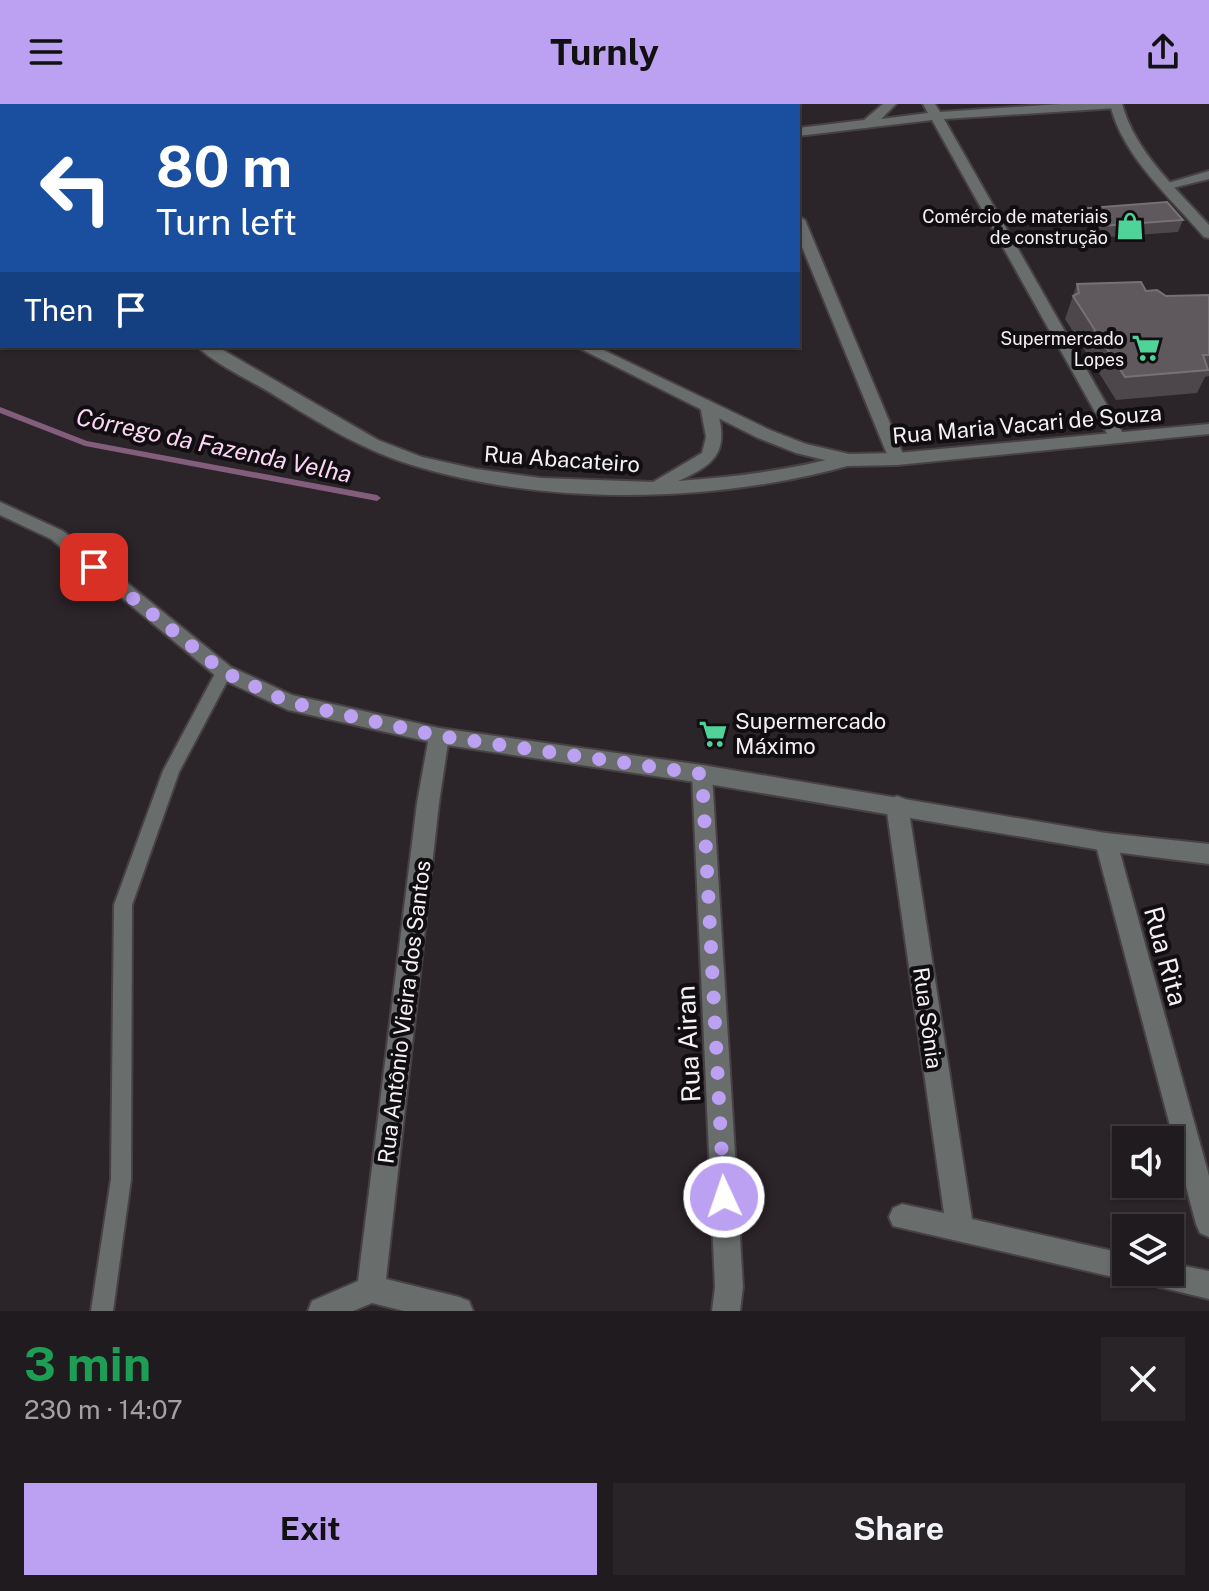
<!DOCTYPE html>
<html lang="en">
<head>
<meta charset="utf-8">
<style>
	body { margin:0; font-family:"Public Sans",sans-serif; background:#282428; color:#f1f3f6; height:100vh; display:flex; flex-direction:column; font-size:30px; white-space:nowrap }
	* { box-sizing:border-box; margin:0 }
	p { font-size:26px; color:#a2a1a4 }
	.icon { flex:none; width:44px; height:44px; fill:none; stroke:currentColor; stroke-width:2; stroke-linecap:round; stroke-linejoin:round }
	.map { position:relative; height:1207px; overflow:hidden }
	.details { display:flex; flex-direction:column; background:#201b1f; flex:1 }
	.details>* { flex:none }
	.banner { position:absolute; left:0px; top:0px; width:800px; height:244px; box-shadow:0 2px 6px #0004,0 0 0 2px #3d393d; background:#1a4fa0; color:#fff; overflow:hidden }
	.fabs { position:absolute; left:1112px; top:1022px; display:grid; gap:16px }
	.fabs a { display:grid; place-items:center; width:72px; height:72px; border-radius:0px; background:#201b1f; box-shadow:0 2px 6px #0004,0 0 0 2px #3d393d; font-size:40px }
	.pin { position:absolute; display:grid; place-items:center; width:68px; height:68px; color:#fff; margin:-34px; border-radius:16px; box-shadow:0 4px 12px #0006 }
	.me { position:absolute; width:88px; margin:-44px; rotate:357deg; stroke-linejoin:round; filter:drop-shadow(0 0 6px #0008) }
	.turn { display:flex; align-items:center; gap:28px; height:168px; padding:0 24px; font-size:36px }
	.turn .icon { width:104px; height:104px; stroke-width:2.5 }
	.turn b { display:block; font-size:56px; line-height:68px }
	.then { display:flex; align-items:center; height:76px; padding:0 24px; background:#0003; gap:16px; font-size:30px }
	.round { display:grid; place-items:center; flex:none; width:84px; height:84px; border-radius:0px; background:#282428 }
	.headline { display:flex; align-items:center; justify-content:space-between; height:136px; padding:0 24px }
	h1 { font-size:48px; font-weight:700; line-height:60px; color:#1e9e55 }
	.primary-button { display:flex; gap:16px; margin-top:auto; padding:16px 24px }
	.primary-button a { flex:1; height:92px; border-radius:0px; background:#bca0f2; color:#111; font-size:32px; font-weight:700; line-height:92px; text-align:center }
	.primary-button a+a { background:#282428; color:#f1f3f6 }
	header { display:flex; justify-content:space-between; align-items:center; height:104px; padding:0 24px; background:#bca0f2; color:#111; font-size:36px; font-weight:700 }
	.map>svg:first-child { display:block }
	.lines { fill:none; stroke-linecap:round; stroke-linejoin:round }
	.stream { fill:#835d7c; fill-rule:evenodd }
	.service-casing { stroke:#474145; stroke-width:4 }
	.minor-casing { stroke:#474145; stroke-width:4 }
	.tertiary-casing { stroke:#474145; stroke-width:4 }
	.path { stroke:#908a8e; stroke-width:4; stroke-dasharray:6 3; stroke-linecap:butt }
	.service { fill:#696d6b; fill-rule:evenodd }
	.minor { fill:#696d6b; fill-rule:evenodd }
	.tertiary { fill:#696d6b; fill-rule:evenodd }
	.wall { fill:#4d474c }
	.building { fill:#5f595e; stroke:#767175; stroke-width:2 }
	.route { stroke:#bca0f2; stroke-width:14; stroke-dasharray:0 25.2 }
	.labels { text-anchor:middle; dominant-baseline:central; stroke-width:8; stroke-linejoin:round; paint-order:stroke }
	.far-poi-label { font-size:18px; fill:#f5f0f4; stroke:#110e11; text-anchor:end }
	.street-label { font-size:22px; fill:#f5f0f4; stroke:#110e11 }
	.poi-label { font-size:22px; fill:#f5f0f4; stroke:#110e11; text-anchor:start }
	.water-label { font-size:24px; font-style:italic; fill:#fdd6f5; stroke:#110e11 }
	.near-street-label { font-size:26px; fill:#f5f0f4; stroke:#110e11 }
</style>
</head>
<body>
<header><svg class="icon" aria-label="menu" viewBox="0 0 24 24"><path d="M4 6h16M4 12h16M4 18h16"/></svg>Turnly<svg class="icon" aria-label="share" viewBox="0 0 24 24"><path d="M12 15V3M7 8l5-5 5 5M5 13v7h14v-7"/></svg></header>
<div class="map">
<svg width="1209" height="1207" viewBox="0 0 1209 1207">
	<rect width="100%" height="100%" fill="#2b2429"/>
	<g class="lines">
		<path class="stream" d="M0,303l87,34 290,54 4,3 -4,3 -292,-55 -85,-33z"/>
		<defs>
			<path id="service" d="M224,562l8,6 -53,100 -47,133 -1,274 -18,132h-22l20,-132 3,-274 49,-134 55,-103z"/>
			<path id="minor" d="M292,0h15l1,2h-15z
				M883,0h13l-15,15 47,-6 -5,-9h12l5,8 120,-8h62l-6,4 -172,11 181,318 -2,4h-12l-2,-4 -177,-317 -134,16v-8l66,-8z
				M0,55h2v8h-2z
				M1209,67v8l-41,10 -7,-4z
				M798,112l7,4 100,239 -2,4 -6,2 -8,-6 -91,-222z
				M197,242h19l162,94 44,17 54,12 65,9 112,4 49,-29 4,-16 -6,-32 8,-5 8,5c13,45 3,58 -38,76 59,-4 114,-11 171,-27l8,6 -2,4c-137,39 -303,43 -440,2 -51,-15 -96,-43 -141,-71 -22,-14 -60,-31 -77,-49z
				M439,624l7,2 3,6 -10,67 -53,476 73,18 10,4 4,10h-69l-32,-8 -19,8h-45l4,-10 46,-20 59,-478 12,-67 3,-6z
				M702,661l7,3 3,6 31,513 -3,24h-28l3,-24 -23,-513 3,-6z
				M897,692l8,3 3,6 64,414 154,35v18h44v-9l39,8v28l-70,-17 -3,-8 -10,6 -233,-54 -4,-9 4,-9 9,-4 42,9 -58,-408 3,-6z
				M1106,729l8,2 3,7 92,334v61l-9,-4 -4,-9 -101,-382 3,-7z"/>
			<path id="tertiary" d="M1110,0h12c13,48 55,85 87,121v13l-5,-1c-34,-40 -82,-81 -94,-133z
				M575,242h20l175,84 36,14 43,10 48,-1 312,-29v10l-312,31 -48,1 -53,-13 -38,-15z
				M0,398l63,29 168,136 61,28 147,33 263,37 404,68 103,11v20l-103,-13 -404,-68 -263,-39 -151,-34 -71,-33 -166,-138 -51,-24z"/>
		</defs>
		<use href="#service" class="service-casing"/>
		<use href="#minor" class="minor-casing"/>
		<use href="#tertiary" class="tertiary-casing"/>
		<path class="path" d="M160,0l3,2"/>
		<use href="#service" class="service"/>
		<use href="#minor" class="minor"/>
		<use href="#tertiary" class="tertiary"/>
	</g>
	<path class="wall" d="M1088,104l95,12 -5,12 -82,6 -12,-18z
		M1077,180l69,7 20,5 43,-1v81l-4,1 -8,16 -81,7 -51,-81z"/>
	<path class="building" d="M1167,98l16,18 -82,6 -13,-18z
		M1141,178l5,9 11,-1 9,6 43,-1v60h-6l5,15 -83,7 -52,-81 6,-3 -2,-9z"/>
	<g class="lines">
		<path class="route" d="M94,463l130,105 64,30 151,34 263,38 22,423"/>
	</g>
	<defs>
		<symbol id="shop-bare" viewBox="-9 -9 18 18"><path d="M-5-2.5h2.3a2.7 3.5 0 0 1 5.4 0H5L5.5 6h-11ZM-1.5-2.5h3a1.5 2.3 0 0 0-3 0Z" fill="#4fd399" stroke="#110e11" stroke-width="2.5" paint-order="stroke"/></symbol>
		<symbol id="supermarket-bare" viewBox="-9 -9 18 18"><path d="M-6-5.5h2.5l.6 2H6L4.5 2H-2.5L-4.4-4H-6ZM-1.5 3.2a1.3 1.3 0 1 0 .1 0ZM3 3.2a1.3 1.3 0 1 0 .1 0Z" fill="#4fd399" stroke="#110e11" stroke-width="2.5" paint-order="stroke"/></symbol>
	</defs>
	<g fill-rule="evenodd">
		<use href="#shop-bare" x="1110" y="102" width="40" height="40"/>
		<use href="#supermarket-bare" x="1126" y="224" width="40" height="40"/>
		<use href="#supermarket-bare" x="693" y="610" width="40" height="40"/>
	</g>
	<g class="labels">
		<g class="far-poi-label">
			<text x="1108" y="112">Comércio de materiais<tspan x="1108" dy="21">de construção</tspan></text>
			<text x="1124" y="234">Supermercado<tspan x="1124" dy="21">Lopes</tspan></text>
		</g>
		<g class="street-label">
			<text transform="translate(1027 320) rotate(-5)">Rua Maria Vacari de Souza</text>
			<text transform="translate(562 355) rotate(4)">Rua Abacateiro</text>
			<text transform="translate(404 908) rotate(-83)">Rua Antônio Vieira dos Santos</text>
			<text transform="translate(928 914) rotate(82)">Rua Sônia</text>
		</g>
		<g class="poi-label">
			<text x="735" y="617">Supermercado<tspan x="735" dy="25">Máximo</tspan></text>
		</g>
		<g class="water-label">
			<text transform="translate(214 341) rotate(12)">Córrego da Fazenda Velha</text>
		</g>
		<g class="near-street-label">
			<text transform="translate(1166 852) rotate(75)">Rua Rita</text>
			<text transform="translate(688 940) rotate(-93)">Rua Airan</text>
		</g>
	</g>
</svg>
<div class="fabs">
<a><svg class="icon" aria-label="sound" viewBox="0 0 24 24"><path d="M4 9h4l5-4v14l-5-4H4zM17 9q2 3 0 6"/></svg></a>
<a><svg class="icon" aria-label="layers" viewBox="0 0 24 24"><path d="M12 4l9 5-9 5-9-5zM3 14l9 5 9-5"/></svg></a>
</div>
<div class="pin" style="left:94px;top:463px;background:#d93025"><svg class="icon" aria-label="arrive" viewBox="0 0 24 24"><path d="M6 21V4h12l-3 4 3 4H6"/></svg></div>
<svg class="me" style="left:724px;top:1093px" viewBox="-20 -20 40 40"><circle r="17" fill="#bca0f2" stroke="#fff" stroke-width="3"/><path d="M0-11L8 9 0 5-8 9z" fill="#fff"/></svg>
<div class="banner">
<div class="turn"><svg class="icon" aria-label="left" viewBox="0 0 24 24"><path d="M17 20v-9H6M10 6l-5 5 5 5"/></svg><div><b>80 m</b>Turn left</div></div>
<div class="then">Then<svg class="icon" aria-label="arrive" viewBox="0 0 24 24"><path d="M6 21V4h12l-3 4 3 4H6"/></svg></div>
</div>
</div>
<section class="details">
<div class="headline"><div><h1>3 min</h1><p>230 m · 14:07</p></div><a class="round"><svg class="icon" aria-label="close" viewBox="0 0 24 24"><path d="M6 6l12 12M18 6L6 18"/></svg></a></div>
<div class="primary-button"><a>Exit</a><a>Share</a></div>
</section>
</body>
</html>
